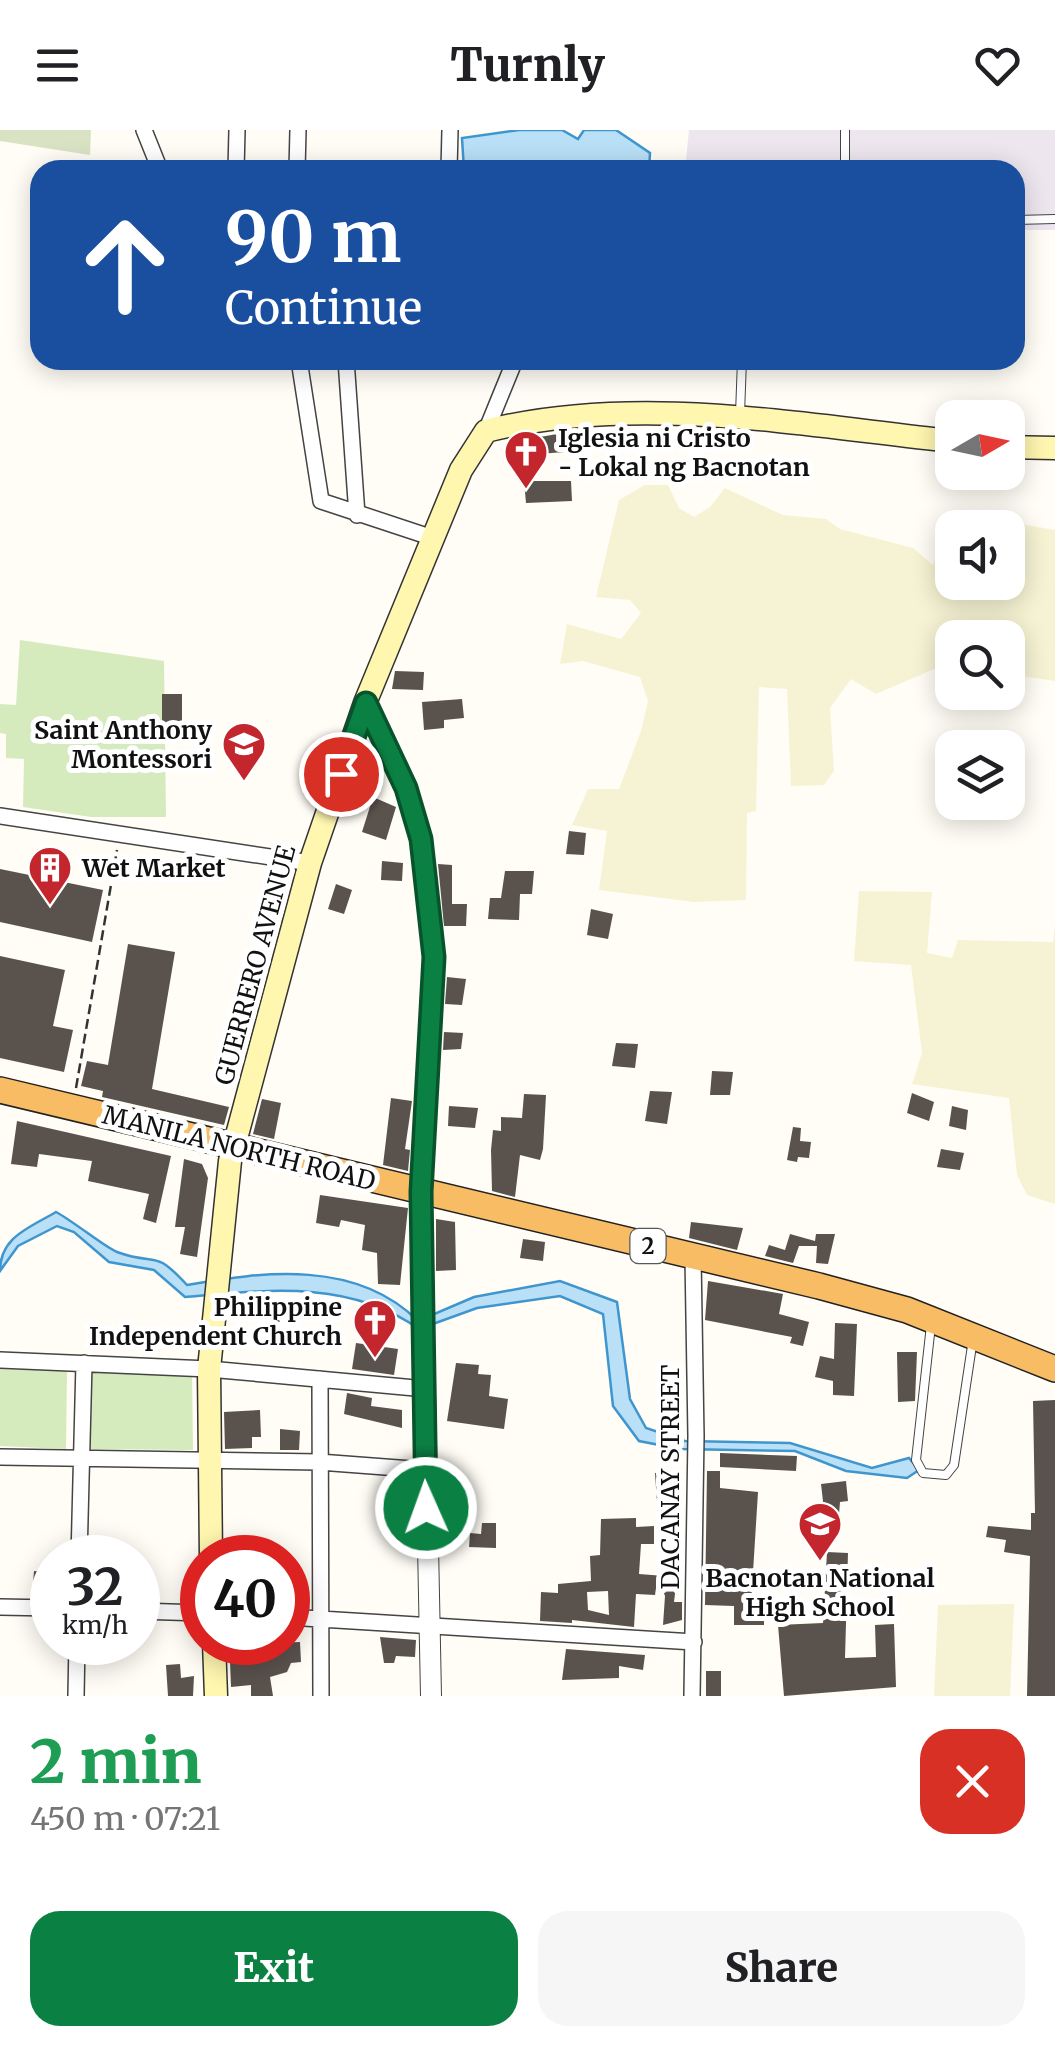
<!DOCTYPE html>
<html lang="en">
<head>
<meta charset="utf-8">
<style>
	body { margin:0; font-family:Merriweather,serif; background:#f6f6f6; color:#202124; height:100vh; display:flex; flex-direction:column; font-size:38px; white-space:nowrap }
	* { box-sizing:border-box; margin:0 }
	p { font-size:32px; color:#757577 }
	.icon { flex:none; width:55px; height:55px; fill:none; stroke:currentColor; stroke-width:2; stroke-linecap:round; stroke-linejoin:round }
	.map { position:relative; height:1566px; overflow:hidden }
	.details { display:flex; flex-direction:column; background:#fff; flex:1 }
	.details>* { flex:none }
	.hud { position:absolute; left:30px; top:30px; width:995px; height:210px; border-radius:30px; box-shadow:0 5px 25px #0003; background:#1a4fa0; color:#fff; overflow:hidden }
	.needle { width:65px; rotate:81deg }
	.buttons { position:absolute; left:935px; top:270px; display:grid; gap:20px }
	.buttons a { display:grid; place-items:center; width:90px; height:90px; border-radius:20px; background:#fff; box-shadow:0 5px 25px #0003; font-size:50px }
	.speed { position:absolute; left:30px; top:1405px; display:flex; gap:20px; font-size:50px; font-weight:700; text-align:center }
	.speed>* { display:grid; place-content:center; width:130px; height:130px; border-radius:50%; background:#fff; box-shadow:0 5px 25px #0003; line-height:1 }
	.speed small { font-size:25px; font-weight:400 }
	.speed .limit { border:15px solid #d22; background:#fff; color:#111 }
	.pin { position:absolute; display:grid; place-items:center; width:85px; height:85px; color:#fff; margin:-42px; border:5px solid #fff; border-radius:50%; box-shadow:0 2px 10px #0007 }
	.me { position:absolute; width:110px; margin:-55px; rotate:358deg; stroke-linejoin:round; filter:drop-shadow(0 0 8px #0008) }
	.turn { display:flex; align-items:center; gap:35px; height:210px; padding:0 30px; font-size:45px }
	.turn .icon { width:130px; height:130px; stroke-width:2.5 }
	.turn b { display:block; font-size:70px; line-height:85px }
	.round { display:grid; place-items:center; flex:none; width:105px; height:105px; border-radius:30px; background:#f6f6f6 }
	.summary { display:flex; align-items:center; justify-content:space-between; height:170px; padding:0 30px }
	h1 { font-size:60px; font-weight:800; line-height:75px; color:#1e9e55 }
	.button { display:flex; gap:20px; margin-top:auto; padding:20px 30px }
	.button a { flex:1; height:115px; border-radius:30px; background:#0b8043; color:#fff; font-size:40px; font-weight:800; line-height:115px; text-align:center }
	.button a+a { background:#f6f6f6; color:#202124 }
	header { display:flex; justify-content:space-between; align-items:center; height:130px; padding:0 30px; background:#fff; font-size:45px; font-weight:800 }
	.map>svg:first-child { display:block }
	.industrial { fill:#eee6ef }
	.farmland { fill:#f6f3d4; fill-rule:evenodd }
	.green { fill:#d5ebbd }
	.cemetery { fill:#d9e3c4 }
	.water { fill:#b9e0f7; stroke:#3f96cf; stroke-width:2.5 }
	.building { fill:#5a524d; fill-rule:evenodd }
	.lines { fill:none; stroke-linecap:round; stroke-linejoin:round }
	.service-casing { stroke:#444; stroke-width:10 }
	.minor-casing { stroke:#444; stroke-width:18 }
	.tertiary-casing { stroke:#444; stroke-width:22 }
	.secondary-casing { stroke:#333; stroke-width:25 }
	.trunk-casing { stroke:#222; stroke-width:28 }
	.path { stroke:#333; stroke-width:2.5; stroke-dasharray:10 5; stroke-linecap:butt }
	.service { stroke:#fff; stroke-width:8 }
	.minor { stroke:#fff; stroke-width:15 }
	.tertiary { stroke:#fff; stroke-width:20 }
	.secondary { stroke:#fff6b0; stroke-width:22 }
	.trunk { stroke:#f7bc64; stroke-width:25 }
	.route-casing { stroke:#07532c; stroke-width:25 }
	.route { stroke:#0b8043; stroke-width:18 }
	.labels { text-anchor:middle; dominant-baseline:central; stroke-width:10; stroke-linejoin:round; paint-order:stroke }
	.shield { fill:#fff; stroke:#585858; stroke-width:2.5 }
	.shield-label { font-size:22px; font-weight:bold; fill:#111 }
	.poi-label { font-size:25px; font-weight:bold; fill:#111; stroke:#fff; text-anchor:start }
	.street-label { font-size:25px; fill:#111; stroke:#fff }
</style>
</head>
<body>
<header><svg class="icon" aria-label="menu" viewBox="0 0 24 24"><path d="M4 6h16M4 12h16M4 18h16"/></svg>Turnly<svg class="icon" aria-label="heart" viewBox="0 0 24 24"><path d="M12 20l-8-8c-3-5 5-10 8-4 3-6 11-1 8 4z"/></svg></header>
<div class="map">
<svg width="1055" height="1566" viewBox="0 0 1055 1566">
	<rect width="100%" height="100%" fill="#fffdf5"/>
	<path class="industrial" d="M689,0h366v100h-40v-60h-330z"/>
	<path class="farmland" d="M645,355h23l11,23 15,9 16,-10 15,-19 58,27 43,4 14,10 73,19 20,17 13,-38 9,-9 36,1 64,11v151l-47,-7v-36h-56v31h-18l-58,25 -25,-15 -21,29 4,63 -10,14 -33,1 -4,-97 -28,-2 -3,124 -9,2 -1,87 -52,2 -95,-12 8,-59 -35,-6 16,-36h31l22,-58 7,-30 -8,-24 -57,-16 -23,3 7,-40 54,15 20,-26 -11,-13 -34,-3 23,-97zM952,398h56v54h-56z
		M859,761l73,1 -5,61 25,5 6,-18 95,2 2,-16v278l-28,-9 -10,-20 -8,-77 -97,-14 10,-31 -11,-88 -57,-4z
		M1014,1474l-4,92h-76l4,-91z"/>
	<path class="green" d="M20,510l144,21 2,156h-75l-68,-10 1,-48 -18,-1v-24l-6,-1v-29l16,1z
		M85,1238l107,5 1,77 -104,-1z
		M0,1239l67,2 -1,78 -66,-3z"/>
	<path class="cemetery" d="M0,0h91l-1,25 -90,-14z"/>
	<path class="water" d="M519,0h43l16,9 6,-9h32l34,23 -1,17h-185l-2,-32z
		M56,1082c17,9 50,36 61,40 41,15 35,-5 70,33 78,-14 170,-25 231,36l56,-24 86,-16 57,21 13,97 16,29 39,13 105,2 82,25 37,-10 10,12 -12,8 -61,-7 -51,-20 -115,-2 -41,-8 -26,-35 -10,-92 -43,-18 -83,12 -58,21c-70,-50 -153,-39 -234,-32l-31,-27 -45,-8 -35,-30 -17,-6 -39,20 -18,25c0,-34 29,-43 56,-59z"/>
	<path class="building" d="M563,303l1,19 -50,4 -3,-14z
		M524,351h47l1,20 -46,2z
		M395,541l29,1 -1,18 -31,-1z
		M162,564h20v31h-20z
		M462,569l2,19 -20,2v8l-20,2 -2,-28z
		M373,667l23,10 -10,33 -24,-8z
		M569,701l17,2 -2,22 -18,-1z
		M382,731l21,2 -1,18 -21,-1z
		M438,734l14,1v39h15l-1,22h-22z
		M0,739l103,21 -11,52 -92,-20z
		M505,741h29l-2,23h-12l-1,26 -31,-1 2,-21h11z
		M336,754l16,6 -8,24 -16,-5z
		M591,779l22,5 -5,25 -21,-4z
		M128,814l47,8 -23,137 77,18 -5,18 -122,-28 1,-6 -22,-5 6,-25 21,4z
		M0,826l65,14 -12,56 20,4 -9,42 -64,-14z
		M447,847l19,2 -4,26 -17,-1z
		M444,902l19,1 -2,16 -18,1z
		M616,913l22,1 -3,24 -23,-2z
		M712,941l21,1 -3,23h-20z
		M650,961l22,1 -5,32 -22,-3z
		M912,963l22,9 -5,19 -22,-8z
		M524,964l22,1 -3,54 -3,11 -20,-5 -5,42 -23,-6 -1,-41 2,-20 8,1v-14l21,1z
		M391,968l21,3 -7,48 5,1 -2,21 -25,-6z
		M262,969l19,4 -7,36 -21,-5z
		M449,976l29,2 -3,20 -27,-2z
		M952,976l16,4 -2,20 -17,-4z
		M17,991l154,35 -15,67 -13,-4 6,-25 -61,-13 4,-20 -53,-7 -2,13 -26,-3z
		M793,997l8,1 -1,13 11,1 -2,16 -11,-1 -1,5 -10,-2z
		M941,1019l23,4 -4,17 -23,-3z
		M184,1029l18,5 6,14 -11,79 -17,-3 5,-27h-10z
		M320,1065l88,13 -8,77 -22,-1 -1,-31 -15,-3 3,-25 -24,-5 -2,7 -23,-4z
		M436,1089l19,3 1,48 -20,1z
		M691,1092l52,6 -6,22 -48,-12z
		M790,1104l25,7 1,-7h19l-7,30 -12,-1 1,-17h-18l-6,17 -28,-7 4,-11 16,5z
		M523,1109l22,3 -2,19 -23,-3z
		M708,1151l75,13 -4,20 30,8 -6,24 -13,-3 2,-6 -87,-17z
		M835,1193l22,1 -3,72 -21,-1v-14l-18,-4 5,-21 14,3z
		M356,1213l42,6 -4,26 -42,-6z
		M897,1222h20l-2,49 -17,1z
		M456,1233l23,2 -1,9 13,1 -2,21 19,3 -4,30 -57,-8z
		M347,1263l25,5 -1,8 31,4v18l-58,-14z
		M1055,1270v296h-28l3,-140 -26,-4 2,-12 -20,-3 2,-11 43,4v-17h4l-2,-112z
		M260,1280l1,27h-9v11l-27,1 -1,-37z
		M280,1299l20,2 -1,19h-19z
		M720,1323l77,3 -1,15 -76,-4z
		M707,1341h13v17l38,4 -7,112h13v21h-30v-19l-29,-1z
		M680,1342l-2,45h-20l-3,-44z
		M846,1351l2,20 -8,1 -3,37 -18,-1 5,-28 -3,-26z
		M636,1388v9l18,-1v18h-13l-2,30 38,3 -3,25h8v18l-19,5 2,-29 -3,-8h-6l-1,7 -19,-1 -2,33 -62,-7v3l-32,-2 1,-29 17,1v-9l33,-3 -1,-25 10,-1 1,-36zM608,1461l1,24 -21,-5 -1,-18z
		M482,1393h14v25l-27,-1 1,-14 11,1z
		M827,1422l21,1 -3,105 31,-1 -1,-32 19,-1 2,63 -112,9 -6,-71 45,-2z
		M34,1441l18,2v24l-20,-1z
		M380,1507l36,3 -1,17 -19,-1 -2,7h-10z
		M300,1512l1,20 -10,1 -4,9 -17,5 3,19h-22v-11l-20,2 -1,-26 44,-3v-15z
		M566,1519l79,6 -2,15 -24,-4v12l-57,2z
		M180,1534l1,14 13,-2 -1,20h-25l-2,-31z
		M706,1541h15v25h-15z"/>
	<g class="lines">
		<defs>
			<path id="service" d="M845,40v-40
				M1015,90l40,-1
				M740,284l2,-54
				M931,1195l-15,135 7,13 23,2 8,-10 19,-126"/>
			<path id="minor" d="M144,0l16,40
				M236,40l1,-40
				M297,40l1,-40
				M449,40l1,-40
				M299,230l22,141 112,37
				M346,230l11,155
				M486,301l29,-71
				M0,686l310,47
				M0,1230l209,9 217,20
				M320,1249l1,317
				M0,1327l319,5 106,8
				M79,1428l5,-195
				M0,1477l52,1
				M138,1481l64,2
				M288,1487l406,25
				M76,1566l1,-54
				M692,1566l4,-260 -3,-179"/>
			<path id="tertiary" d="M365,573l40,85 16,51 13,118 -13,235 10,504"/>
			<path id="secondary" d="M1008,317l47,1
				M211,1428l-2,-189 21,-208 80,-298 55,-160 96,-233 25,-39c150,-38 314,-6 466,10
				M214,1512l2,54"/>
			<path id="trunk" d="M0,960l819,196 88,24 148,59"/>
		</defs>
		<use href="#service" class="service-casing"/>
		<use href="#minor" class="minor-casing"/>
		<use href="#tertiary" class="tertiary-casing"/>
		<use href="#secondary" class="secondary-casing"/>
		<use href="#trunk" class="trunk-casing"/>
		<path class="path" d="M76,958l41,-238"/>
		<use href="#service" class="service"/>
		<use href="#minor" class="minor"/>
		<use href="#tertiary" class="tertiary"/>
		<use href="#secondary" class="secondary"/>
		<use href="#trunk" class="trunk"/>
	</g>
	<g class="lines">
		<defs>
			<path id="route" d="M341,644l25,-71 40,85 15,51 13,118 -13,235 5,316"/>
		</defs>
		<use href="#route" class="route-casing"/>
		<use href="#route" class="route"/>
	</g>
	<defs>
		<symbol id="church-pin" viewBox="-11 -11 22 30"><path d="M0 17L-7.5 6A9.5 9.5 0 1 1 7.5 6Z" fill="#c4262e" stroke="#fff"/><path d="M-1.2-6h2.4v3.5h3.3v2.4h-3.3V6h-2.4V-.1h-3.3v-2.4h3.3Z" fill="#fff"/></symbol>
		<symbol id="school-pin" viewBox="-11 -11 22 30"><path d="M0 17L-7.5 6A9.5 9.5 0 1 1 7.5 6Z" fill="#c4262e" stroke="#fff"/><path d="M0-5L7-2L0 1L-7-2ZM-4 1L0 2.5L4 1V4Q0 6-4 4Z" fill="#fff"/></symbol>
		<symbol id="building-pin" viewBox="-11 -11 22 30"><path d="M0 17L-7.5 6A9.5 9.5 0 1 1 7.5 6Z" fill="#c4262e" stroke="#fff"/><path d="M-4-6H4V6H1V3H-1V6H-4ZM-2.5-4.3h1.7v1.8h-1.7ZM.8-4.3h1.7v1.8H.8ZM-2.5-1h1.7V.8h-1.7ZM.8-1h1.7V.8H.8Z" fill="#fff"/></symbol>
	</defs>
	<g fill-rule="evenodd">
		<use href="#church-pin" x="501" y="297" width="50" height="68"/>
		<use href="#school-pin" x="219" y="589" width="50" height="68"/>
		<use href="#building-pin" x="25" y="713" width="50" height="68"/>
		<use href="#church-pin" x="350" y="1166" width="50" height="68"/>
		<use href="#school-pin" x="795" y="1369" width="50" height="68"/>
	</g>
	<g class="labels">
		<rect class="shield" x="630.5" y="1099" width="35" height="34" rx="8"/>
		<g class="shield-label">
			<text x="648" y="1116">2</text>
		</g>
		<g class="poi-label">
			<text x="558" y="308">Iglesia ni Cristo<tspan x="558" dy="29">- Lokal ng Bacnotan</tspan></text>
			<text x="212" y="600" text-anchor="end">Saint Anthony<tspan x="212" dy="29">Montessori</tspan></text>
			<text x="82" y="738">Wet Market</text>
			<text x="342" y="1177" text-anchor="end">Philippine<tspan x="342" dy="29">Independent Church</tspan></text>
			<text x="820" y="1448" text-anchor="middle">Bacnotan National<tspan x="820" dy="29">High School</tspan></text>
		</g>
		<g class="street-label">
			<text transform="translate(255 835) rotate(-75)">GUERRERO AVENUE</text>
			<text transform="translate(239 1018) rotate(14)">MANILA NORTH ROAD</text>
			<text transform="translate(670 1347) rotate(-90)">DACANAY STREET</text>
		</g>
	</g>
</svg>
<div class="buttons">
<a><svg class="needle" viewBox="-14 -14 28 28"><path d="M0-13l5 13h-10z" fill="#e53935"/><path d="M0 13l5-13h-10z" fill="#757577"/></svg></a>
<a><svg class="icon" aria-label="sound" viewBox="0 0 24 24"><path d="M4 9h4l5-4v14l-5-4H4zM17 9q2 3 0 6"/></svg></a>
<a><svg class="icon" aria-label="search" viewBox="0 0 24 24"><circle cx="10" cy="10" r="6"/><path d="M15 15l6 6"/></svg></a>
<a><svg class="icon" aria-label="layers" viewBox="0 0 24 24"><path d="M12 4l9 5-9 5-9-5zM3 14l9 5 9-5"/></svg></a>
</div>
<div class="speed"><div>32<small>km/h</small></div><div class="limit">40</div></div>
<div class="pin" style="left:341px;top:644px;background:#d93025"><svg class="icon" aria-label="arrive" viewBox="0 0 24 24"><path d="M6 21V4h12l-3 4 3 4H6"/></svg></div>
<svg class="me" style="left:426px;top:1378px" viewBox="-20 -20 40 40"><circle r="17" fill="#0b8043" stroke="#fff" stroke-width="3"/><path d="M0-11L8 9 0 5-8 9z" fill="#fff"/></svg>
<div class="hud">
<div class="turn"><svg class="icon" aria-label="ahead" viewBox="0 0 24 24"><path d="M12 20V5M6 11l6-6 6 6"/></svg><div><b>90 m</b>Continue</div></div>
</div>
</div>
<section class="details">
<div class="summary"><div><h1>2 min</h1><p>450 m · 07:21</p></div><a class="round" style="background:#d93025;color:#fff"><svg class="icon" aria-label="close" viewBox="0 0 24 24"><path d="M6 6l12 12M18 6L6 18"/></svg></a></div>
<div class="button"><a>Exit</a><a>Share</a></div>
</section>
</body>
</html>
